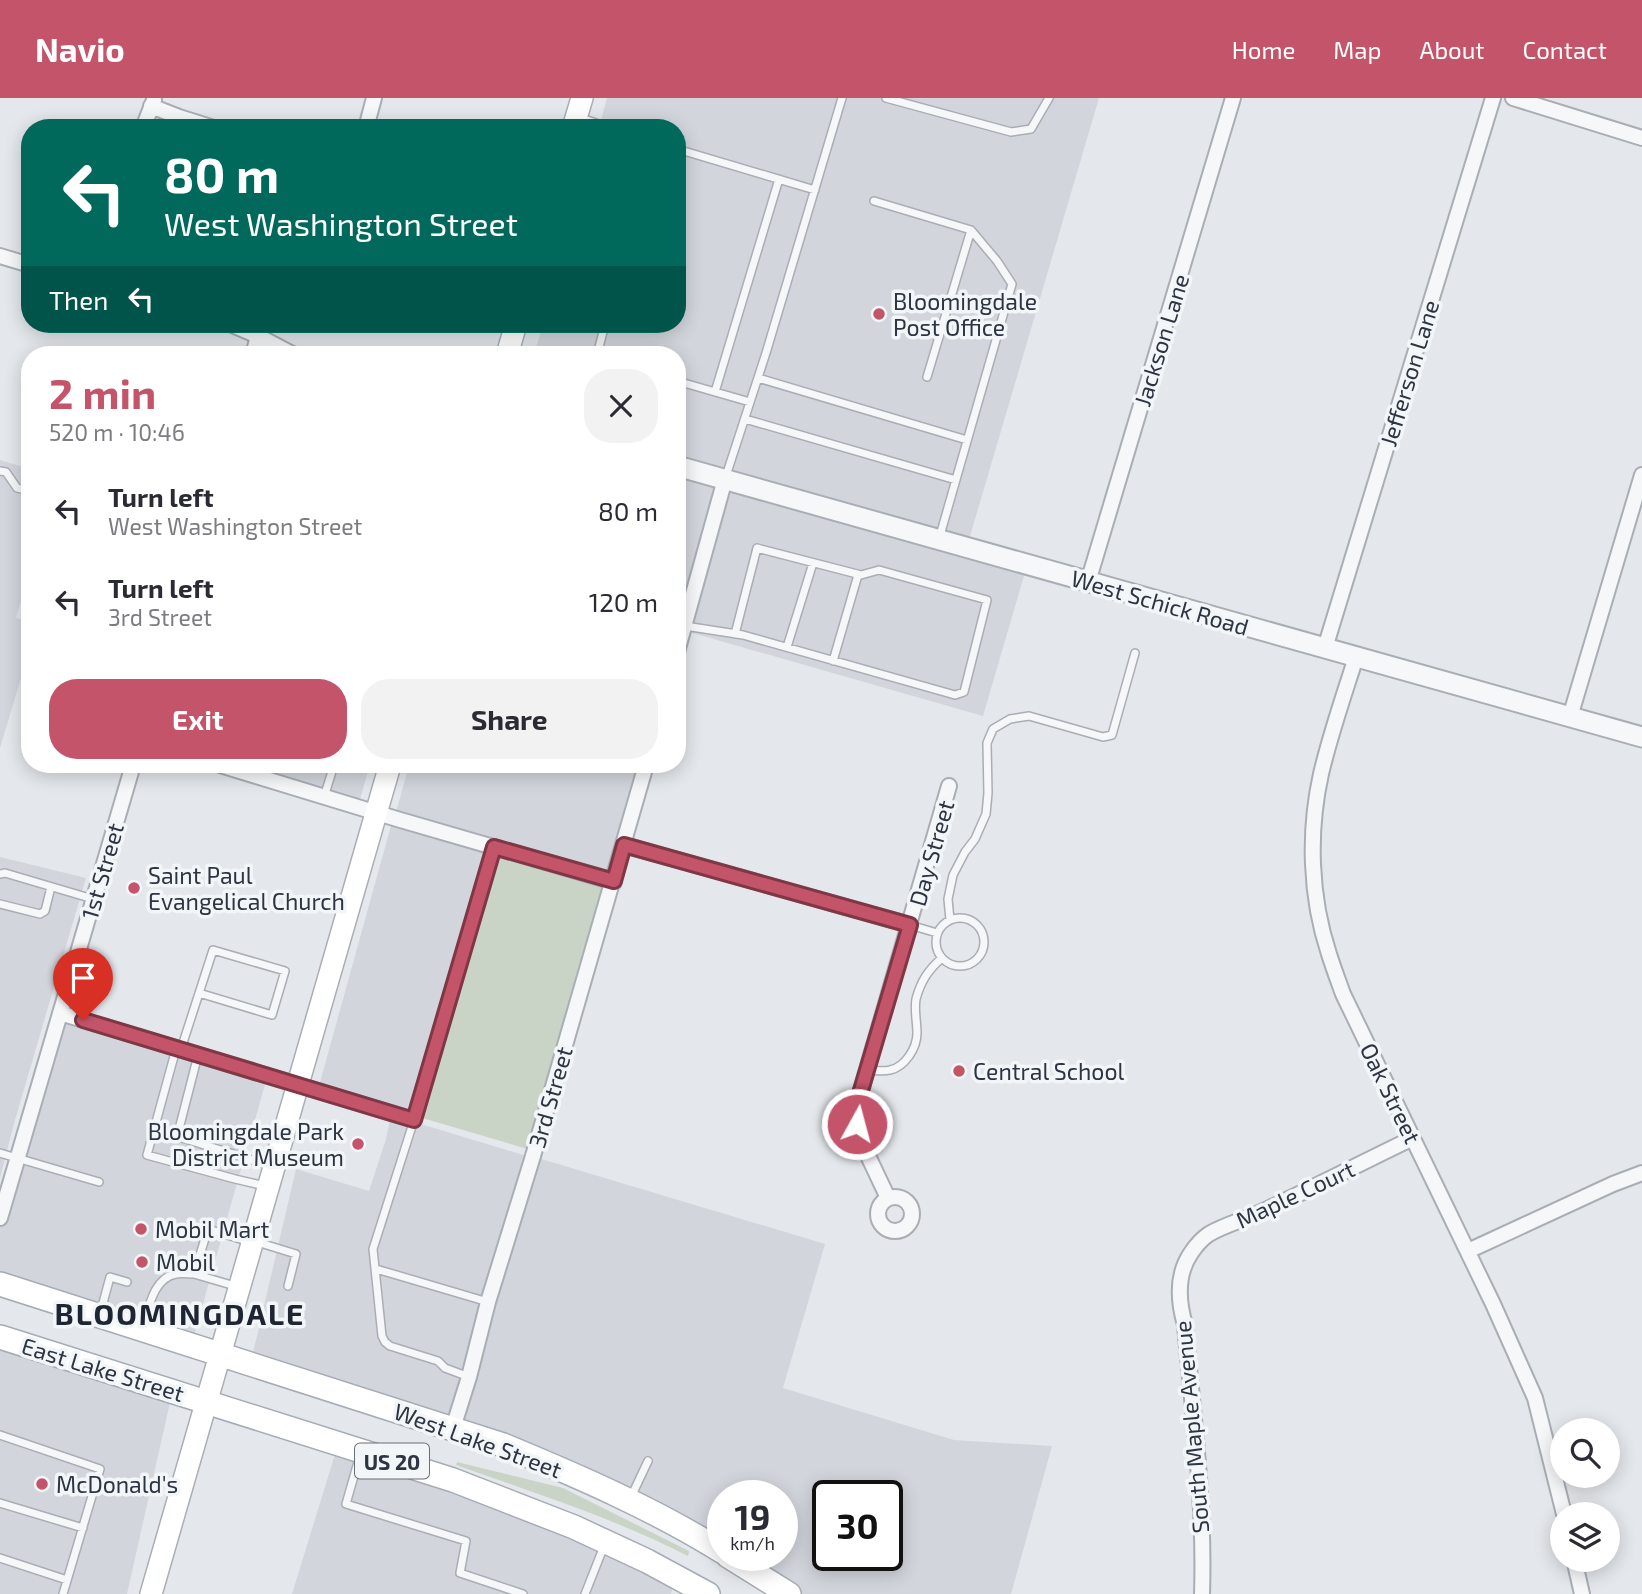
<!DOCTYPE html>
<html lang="en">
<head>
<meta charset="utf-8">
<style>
	body { margin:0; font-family:"Exo 2",sans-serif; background:#f2f2f3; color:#2b2b33; height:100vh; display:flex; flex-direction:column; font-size:26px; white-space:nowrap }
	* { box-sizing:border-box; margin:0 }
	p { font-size:23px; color:#7c7c81 }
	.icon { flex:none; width:38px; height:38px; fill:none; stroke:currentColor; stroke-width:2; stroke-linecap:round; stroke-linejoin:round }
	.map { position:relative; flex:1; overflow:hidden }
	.sheet { position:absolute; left:21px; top:248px; width:665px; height:427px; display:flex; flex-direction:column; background:#fff; border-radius:28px; box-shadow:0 4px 18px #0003 }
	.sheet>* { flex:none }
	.guide { position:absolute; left:21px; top:21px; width:665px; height:214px; border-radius:28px; box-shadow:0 4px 18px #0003; background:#00695c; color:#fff; overflow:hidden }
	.tools { position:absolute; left:1550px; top:1320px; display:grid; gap:14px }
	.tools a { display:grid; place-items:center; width:70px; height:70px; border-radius:50%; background:#fff; box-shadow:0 4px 18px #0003; font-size:35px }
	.speed { position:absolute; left:707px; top:1382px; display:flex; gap:14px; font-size:35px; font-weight:700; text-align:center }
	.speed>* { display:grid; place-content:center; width:91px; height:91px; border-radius:50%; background:#fff; box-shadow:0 4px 18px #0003; line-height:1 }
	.speed small { font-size:18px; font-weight:400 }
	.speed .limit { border:4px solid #111; border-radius:10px; background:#fff; color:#111 }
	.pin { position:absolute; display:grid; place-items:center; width:60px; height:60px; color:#fff; margin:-72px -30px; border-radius:50% 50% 50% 0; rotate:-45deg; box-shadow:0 0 7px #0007 }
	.pin .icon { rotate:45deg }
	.me { position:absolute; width:77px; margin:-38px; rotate:7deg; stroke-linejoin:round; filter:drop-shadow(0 0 5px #0008) }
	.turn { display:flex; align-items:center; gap:24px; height:147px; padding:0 28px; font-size:32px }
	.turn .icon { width:91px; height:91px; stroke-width:2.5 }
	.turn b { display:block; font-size:49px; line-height:60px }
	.then { display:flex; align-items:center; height:66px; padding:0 28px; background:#0003; gap:14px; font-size:26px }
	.round { display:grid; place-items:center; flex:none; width:74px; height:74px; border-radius:28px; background:#f2f2f3 }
	.overview { display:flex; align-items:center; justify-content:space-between; height:119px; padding:0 28px }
	h1 { font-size:42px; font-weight:700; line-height:52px; color:#c4546a }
	.button { display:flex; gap:14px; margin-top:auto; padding:14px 28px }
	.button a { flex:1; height:80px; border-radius:28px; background:#c4546a; color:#fff; font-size:28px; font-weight:700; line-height:80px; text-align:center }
	.button a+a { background:#f2f2f3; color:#2b2b33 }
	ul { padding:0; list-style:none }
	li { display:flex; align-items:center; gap:21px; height:91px; padding:0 28px }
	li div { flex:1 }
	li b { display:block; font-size:26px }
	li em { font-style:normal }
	header { display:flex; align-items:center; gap:42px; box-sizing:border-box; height:98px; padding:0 35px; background:#c4546a; color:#fff }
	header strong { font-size:33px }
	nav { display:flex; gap:38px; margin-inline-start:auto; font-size:24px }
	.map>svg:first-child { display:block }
	.built { fill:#d2d6dc; fill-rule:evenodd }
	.green { fill:#cad4c6 }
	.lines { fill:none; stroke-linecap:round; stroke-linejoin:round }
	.service-casing { stroke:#a9aeb5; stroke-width:10 }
	.minor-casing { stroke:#a9aeb5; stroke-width:18 }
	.tertiary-casing { stroke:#a9aeb5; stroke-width:23 }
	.secondary-casing { stroke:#a9aeb5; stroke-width:24 }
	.primary-casing { stroke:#a4acb5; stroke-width:26 }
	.service { stroke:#f6f7f9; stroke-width:7 }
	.minor { stroke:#f6f7f9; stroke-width:14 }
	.tertiary { stroke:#f6f7f9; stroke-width:19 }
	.secondary { stroke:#fff; stroke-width:21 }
	.primary { stroke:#fff; stroke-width:23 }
	.route-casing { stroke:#7f3745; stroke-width:18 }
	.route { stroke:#c4546a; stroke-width:12 }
	.poi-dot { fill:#c4546a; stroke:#f3f6f8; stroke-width:2.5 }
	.labels { text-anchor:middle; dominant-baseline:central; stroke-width:7; stroke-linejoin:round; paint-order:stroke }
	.shield { fill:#f3f6f8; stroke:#686f79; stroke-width:2 }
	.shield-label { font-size:21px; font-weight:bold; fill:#2d3542 }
	.poi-label { font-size:23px; fill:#2d3542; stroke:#f3f6f8; text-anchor:start }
	.street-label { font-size:23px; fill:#2d3542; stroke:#f3f6f8 }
	.district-label { font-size:30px; font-weight:bold; letter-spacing:2px; fill:#1f2633; stroke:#f3f6f8 }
</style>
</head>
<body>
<header>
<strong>Navio</strong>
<nav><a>Home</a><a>Map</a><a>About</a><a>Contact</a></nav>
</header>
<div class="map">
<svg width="1642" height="1496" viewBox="0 0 1642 1496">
	<rect width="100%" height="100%" fill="#e4e7eb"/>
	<path class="built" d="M607,0h492l-131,445 -291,-84v-104h-143l9,-31h134v-196h-78z
		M0,362l30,9v101l-14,48 14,4v26l-30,100z
		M677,377l349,94 -43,147 -294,-84 -12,39z
		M255,667h115l-10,34 -107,-29z
		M409,667h234l-32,113 -216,-62z
		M392,724l98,27 -78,266 -93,-29z
		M0,759l86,21 -71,242 -15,58z
		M55,918l211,65 -75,265 -191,-56v-72z
		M391,1017l139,42 -85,274 -195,-65 46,-197 73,22 17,-52z
		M538,1060l287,86 -42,144 171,52 98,6 -41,148h-211l-65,-38h47v-60h-59v53l-270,-117zM828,1398h59v60h-59z
		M0,1245l171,55 -44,196h-127z
		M336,1353l236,80 101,56 -2,7h-379z"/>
	<path class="green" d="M497,757l110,31 -76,264 -112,-33z
		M457,1364l106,26 126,63 -1,5c-74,-38 -154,-63 -232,-91z"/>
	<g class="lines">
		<defs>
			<path id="service" d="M886,0l125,34 20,-3 18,-31
				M578,19l33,11
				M677,51l138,41
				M874,103l97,29 26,31 15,23 -73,255
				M597,257l8,-31
				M927,279l44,-147
				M758,280l209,62
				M677,283l73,21
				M715,294l64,-213
				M745,321l211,61
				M0,373l6,1 11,16 13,3
				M725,381l41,-126 76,-255
				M677,525l8,3 58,9 212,60 9,-3 23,-92 -108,-30 -18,5 -104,-27 -22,86
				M787,549l26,-84
				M833,563l25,-86
				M258,678l3,-11
				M324,699l10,-32
				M0,776l5,-1 88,26
				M0,806l40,10 5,-3 6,-24
				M936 844a24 24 0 1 1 48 0a24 24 0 1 1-48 0Z
				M950,822l-2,-21 5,-24 12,-23 10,-13 11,-25 2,-21 -1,-50 6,-14 17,-10 19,-3 74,21 9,-2 23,-82
				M910,827l27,8
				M176,951l-29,106 88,24 30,7
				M181,951l32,-99 72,21 -13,44 -73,-22
				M198,957l-19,74v8l92,29
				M867,972c7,0 16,2 23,0 15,-3 27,-22 27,-37 0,-11 -3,-23 -1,-34 5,-18 12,-29 26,-41
				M0,1055l99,29
				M257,1144l39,12 -8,32
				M376,1171l112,33
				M235,1188l-41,-12 14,-45 42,13
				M100,1216l10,-37 17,5
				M143,1228c6,-18 10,-48 33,-52 5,-1 13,0 18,0
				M469,1279l-24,-9 -7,-7 -48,-15 -5,-4 -3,-6 -9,-87 41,-129 80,-272
				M0,1337l100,34 -37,125
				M360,1357l-14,49 120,37 -6,32 63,21
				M631,1399l17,-36
				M0,1405l83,25
				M0,1460l67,22
				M585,1496l19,-48"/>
			<path id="minor" d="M1513,0l129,40
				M151,8l28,11 35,11
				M143,30l11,-28
				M366,30l8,-30
				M0,158l30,9
				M230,226l28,12 36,19
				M253,257l5,-19
				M1088,484l145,-484
				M1325,550l168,-550
				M677,554l48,-173
				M1356,559c-12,38 -26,78 -35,117 -13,58 -11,123 8,180 4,13 9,26 14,40l150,310 42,94 29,116
				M1570,619l72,-242
				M220,667l177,54 217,63
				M624,747l286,80
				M60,915l354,107
				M878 1116a17 17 0 1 1 34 0a17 17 0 1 1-34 0Z
				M888,1100l-27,-57 -4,-17v-20l92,-318
				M0,1120l133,-453
				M1468,1153l145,-67 29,-11
				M453,1330l16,-51 19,-75 45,-146 113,-391
				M1574,1461l8,35
				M1202,1496c3,-90 -9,-179 -17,-269 -7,-24 -9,-50 6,-72 4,-6 12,-15 18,-19 15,-9 34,-14 50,-21 52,-24 102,-50 154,-75"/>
			<path id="tertiary" d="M677,368l965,271"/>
			<path id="secondary" d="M573,30l9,-30
				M507,257l9,-31
				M151,1496l239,-829"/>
			<path id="primary" d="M0,1186l503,161c75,31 151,64 220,107
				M0,1239l453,143 121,47 73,34 61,33
				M728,1458l61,38"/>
		</defs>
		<use href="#service" class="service-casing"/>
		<use href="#minor" class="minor-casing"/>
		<use href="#tertiary" class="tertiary-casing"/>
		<use href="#secondary" class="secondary-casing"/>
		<use href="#primary" class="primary-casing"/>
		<use href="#service" class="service"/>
		<use href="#minor" class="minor"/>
		<use href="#tertiary" class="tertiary"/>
		<use href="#secondary" class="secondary"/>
		<use href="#primary" class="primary"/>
	</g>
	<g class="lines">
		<defs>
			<path id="route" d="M83,922l331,100 80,-273 120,34 10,-36 286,80 -53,179v20"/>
		</defs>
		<use href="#route" class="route-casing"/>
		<use href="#route" class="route"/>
	</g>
	<g class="poi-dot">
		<circle cx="879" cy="216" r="7"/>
		<circle cx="134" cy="790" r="7"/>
		<circle cx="959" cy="973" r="7"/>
		<circle cx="358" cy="1046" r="7"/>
		<circle cx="141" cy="1131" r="7"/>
		<circle cx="142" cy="1164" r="7"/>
		<circle cx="42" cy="1386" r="7"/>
	</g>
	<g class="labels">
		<rect class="shield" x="355" y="1345.5" width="74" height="35" rx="5"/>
		<g class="shield-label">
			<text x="392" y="1363">US 20</text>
		</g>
		<g class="poi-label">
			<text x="893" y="203">Bloomingdale<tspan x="893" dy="26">Post Office</tspan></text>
			<text x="148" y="777">Saint Paul<tspan x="148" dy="26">Evangelical Church</tspan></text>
			<text x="973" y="973">Central School</text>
			<text x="344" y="1033" text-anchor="end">Bloomingdale Park<tspan x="344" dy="26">District Museum</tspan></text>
			<text x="155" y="1131">Mobil Mart</text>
			<text x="156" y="1164">Mobil</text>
			<text x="56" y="1386">McDonald's</text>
		</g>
		<g class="street-label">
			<text transform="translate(1161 242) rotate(-73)">Jackson Lane</text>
			<text transform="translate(1409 275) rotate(-73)">Jefferson Lane</text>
			<text transform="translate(1160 504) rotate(16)">West Schick Road</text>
			<text transform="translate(931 755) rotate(-74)">Day Street</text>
			<text transform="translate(102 773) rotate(-74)">1st Street</text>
			<text transform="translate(1391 995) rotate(64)">Oak Street</text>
			<text transform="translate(550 999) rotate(-74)">3rd Street</text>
			<text transform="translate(1295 1096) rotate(-25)">Maple Court</text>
			<text transform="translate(103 1271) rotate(17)">East Lake Street</text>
			<text transform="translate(1191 1329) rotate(-95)">South Maple Avenue</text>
			<text transform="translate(478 1342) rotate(20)">West Lake Street</text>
		</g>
		<g class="district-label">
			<text x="180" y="1215">BLOOMINGDALE</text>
		</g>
	</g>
</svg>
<div class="tools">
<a><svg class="icon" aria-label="search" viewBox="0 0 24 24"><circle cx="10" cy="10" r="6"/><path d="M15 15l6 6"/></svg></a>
<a><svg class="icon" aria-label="layers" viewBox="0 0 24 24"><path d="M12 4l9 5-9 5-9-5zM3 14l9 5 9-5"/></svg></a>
</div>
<div class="speed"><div>19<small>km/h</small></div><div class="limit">30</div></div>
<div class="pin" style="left:83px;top:922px;background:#d93025"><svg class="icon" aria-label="arrive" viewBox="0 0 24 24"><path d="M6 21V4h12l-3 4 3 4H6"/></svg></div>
<svg class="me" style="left:857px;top:1026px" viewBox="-20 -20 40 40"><circle r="17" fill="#c4546a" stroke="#fff" stroke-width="3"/><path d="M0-11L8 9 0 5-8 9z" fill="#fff"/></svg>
<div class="guide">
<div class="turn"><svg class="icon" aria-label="left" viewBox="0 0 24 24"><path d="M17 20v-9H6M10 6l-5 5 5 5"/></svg><div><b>80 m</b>West Washington Street</div></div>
<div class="then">Then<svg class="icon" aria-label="left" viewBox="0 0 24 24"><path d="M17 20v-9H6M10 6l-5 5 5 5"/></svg></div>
</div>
<section class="sheet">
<div class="overview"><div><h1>2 min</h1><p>520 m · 10:46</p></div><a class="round"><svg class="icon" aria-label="close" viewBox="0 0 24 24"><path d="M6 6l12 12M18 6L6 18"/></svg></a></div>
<ul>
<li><svg class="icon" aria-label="left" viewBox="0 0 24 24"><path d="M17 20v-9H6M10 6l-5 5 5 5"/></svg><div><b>Turn left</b><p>West Washington Street</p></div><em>80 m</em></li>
<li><svg class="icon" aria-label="left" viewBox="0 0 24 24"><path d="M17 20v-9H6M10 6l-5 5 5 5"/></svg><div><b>Turn left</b><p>3rd Street</p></div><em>120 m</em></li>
</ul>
<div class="button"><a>Exit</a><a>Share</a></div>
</section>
</div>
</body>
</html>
